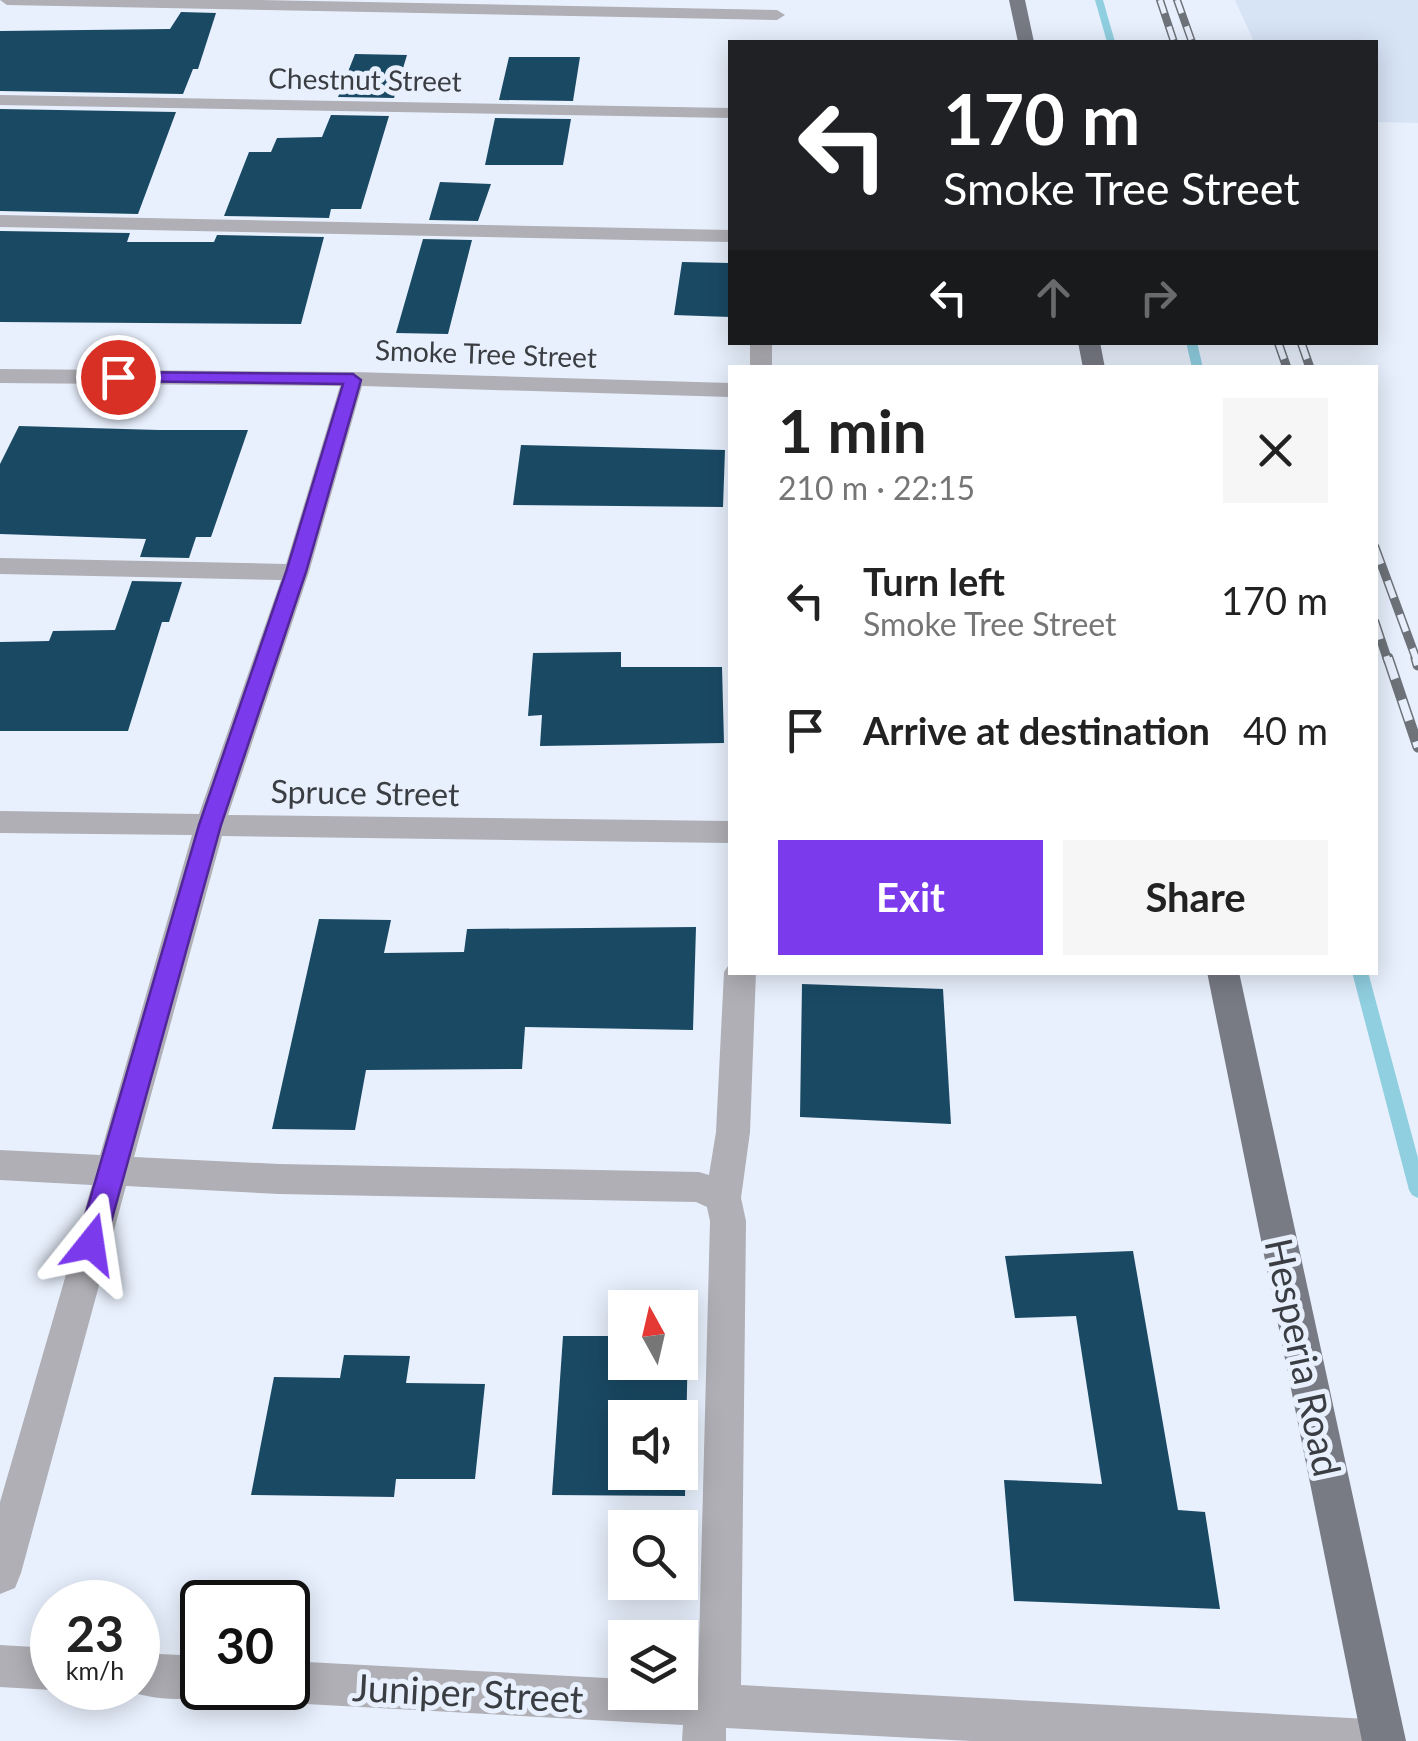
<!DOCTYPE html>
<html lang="en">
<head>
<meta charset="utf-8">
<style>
	body { margin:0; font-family:Lato,sans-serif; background:#f6f6f6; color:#222; height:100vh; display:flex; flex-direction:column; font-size:38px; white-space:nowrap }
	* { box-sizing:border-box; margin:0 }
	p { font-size:32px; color:#767676 }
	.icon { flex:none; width:55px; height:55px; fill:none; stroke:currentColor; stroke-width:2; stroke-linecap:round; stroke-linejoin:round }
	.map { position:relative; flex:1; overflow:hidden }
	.details { position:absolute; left:728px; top:365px; width:650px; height:610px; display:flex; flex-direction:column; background:#fff; border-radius:0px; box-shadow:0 5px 25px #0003 }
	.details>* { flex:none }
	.top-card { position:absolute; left:728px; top:40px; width:650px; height:305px; border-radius:0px; box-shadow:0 5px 25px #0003; background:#202124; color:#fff; overflow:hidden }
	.needle { width:65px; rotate:352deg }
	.buttons { position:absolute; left:608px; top:1290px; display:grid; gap:20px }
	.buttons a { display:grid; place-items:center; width:90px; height:90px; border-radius:0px; background:#fff; box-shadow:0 5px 25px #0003; font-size:50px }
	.speed { position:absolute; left:30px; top:1580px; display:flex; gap:20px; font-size:50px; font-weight:700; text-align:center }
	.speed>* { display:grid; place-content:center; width:130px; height:130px; border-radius:50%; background:#fff; box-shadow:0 5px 25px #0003; line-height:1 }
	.speed small { font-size:25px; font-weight:400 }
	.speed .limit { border:5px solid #111; border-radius:15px; background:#fff; color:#111 }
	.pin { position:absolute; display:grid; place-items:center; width:85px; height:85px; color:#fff; margin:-42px; border:5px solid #fff; border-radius:50%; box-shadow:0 2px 10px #0007 }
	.me { position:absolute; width:110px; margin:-55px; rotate:15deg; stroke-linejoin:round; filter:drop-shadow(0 0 8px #0008) }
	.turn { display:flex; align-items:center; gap:35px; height:210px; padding:0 50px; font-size:45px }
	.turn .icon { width:130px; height:130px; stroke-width:2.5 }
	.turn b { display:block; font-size:70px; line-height:85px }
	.lanes { display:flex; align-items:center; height:95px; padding:0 50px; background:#0003; justify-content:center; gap:50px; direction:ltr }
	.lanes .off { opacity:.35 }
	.round { display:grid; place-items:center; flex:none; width:105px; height:105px; border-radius:0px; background:#f6f6f6 }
	.headline { display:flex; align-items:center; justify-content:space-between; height:170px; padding:0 50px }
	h1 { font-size:60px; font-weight:700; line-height:75px }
	.action { display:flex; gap:20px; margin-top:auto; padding:20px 50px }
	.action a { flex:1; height:115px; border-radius:0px; background:#7c3aed; color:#fff; font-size:40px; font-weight:700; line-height:115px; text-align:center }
	.action a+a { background:#f6f6f6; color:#222 }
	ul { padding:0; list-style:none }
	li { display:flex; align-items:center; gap:30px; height:130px; padding:0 50px }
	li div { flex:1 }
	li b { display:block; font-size:38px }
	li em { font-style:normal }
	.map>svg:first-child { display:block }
	.built { fill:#d7e4f6 }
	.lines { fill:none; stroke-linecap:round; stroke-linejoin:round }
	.stream { fill:#90cfe0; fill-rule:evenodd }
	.building { fill:#1a4964; fill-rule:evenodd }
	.minor { fill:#afafb5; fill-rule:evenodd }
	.major { fill:#787a84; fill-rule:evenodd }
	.rail-far2-casing { stroke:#6e737a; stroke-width:8 }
	.rail-far1-casing { stroke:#6e737a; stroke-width:9 }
	.rail-casing { stroke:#6e737a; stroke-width:11 }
	.rail-far2 { stroke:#e8f0fd; stroke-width:5; stroke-dasharray:14; stroke-linecap:butt }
	.rail-far1 { stroke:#e8f0fd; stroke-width:6; stroke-dasharray:18; stroke-linecap:butt }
	.rail { stroke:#e8f0fd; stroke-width:8; stroke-dasharray:22; stroke-linecap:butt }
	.route { fill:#7c3aed; stroke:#51269a; stroke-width:2.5 }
	.labels { text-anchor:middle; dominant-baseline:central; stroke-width:10; stroke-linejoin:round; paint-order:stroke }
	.far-street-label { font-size:28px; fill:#3a3d42; stroke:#e8f0fd }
	.street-label { font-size:32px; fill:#3a3d42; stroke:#e8f0fd }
	.near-street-label { font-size:38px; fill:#3a3d42; stroke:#e8f0fd }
</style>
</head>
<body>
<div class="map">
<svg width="1418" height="1741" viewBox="0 0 1418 1741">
	<rect width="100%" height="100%" fill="#e8f0fd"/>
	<path class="built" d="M1235,0h183v123l-43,-1v-80h-121z"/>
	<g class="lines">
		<path class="stream" d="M1095,0h8l12,42h-8z
			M1186,342h11l6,26h-11z
			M1352,972h16l50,186v40l-6,-3 -3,-5z"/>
	</g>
	<path class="building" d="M181,12l35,1 -18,56h-5l-10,25 -183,-3v-60l170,-2z
		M355,54l52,1 -13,43 -56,-1z
		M509,57h71l-7,44 -74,-1z
		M0,109l176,3 -38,102 -138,-3z
		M331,115l58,1 -28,93h-30l-2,9 -105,-2 25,-64h22l6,-14 45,-1z
		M495,118l76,1 -8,46h-78z
		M440,182l51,2 -13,37 -49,-1z
		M0,231l130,2 -3,9h87l3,-7 107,2 -23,87 -301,-2z
		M423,239l49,1 -24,94 -52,-1z
		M682,262l48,1v54l-56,-2z
		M19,426l140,4h89l-37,107h-15l-7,21 -49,-1 6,-18 -146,-5v-70z
		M521,445l204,5 -2,57 -210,-2z
		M132,581l50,1 -13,40h-7l-34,109h-128v-89l49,-1 4,-10 62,-1z
		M621,652v15h101l2,76 -184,3 2,-31 -14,1 5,-63z
		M319,919l72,1 -7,33 80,-1 3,-23 229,-2 -3,103 -168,-3 -3,42 -156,1 -11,60 -83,-1z
		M802,984l141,5 8,135 -151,-7z
		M1133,1251l45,259 27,2 15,97 -206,-8 -10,-121 98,4 -26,-168 -61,2 -10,-62z
		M563,1336h62v26h55v-26h8l-3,160 -133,-1zM625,1418h55v54h-55z
		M344,1355l66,1 -4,27 79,1 -10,95h-79l-2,18 -143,-2 23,-118 66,1z"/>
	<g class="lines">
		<path class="minor" d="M0,0h259l518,10 8,5 -8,5 -770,-15z
			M0,95l730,13v10l-730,-13z
			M0,215l730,15v12l-730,-15z
			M750,342h22v26h-22z
			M0,369l353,3 377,11v14l-368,-11 -53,186 -81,243 502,6v22l-508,-7 -88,321 145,7 420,8 10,3 7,-43 8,-160 6,-9v9h26l-6,160 -9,66 5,23 -5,464 627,34 15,7 7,15h-419l-245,-13v13h-44l1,-16 -395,-22 -15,-6 -4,-9h19v-27l337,18v13h55v-10l18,1 12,-462 -3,-14 -11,-5 -417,-8 -153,-8 -105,387 -6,15 -15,6v-92l92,-317 -92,-5v-30l100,5 92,-320 -192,-2v-22l199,3 82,-234 -281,-6v-16l286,6 54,-178 -340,-3z
			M0,1645l52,3v40h7l-7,2 -52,-3z
			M138,1653l64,3v32h17l-2,4c-26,11 -68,8 -94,-3l15,-1z"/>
		<path class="major" d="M1009,0h16l9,42h-16z
			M1078,342h22l5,26h-22z
			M1207,972h32l167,769h-44z"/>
		<defs>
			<path id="rail-far2" d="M1160,0l14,42
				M1177,0l15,42"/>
			<path id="rail-far1" d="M1278,342l9,26
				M1301,342l9,26
				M1375,547l42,114
				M1375,622l13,39"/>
			<path id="rail" d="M1388,658l30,89
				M1416,658l2,7"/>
		</defs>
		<use href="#rail-far2" class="rail-far2-casing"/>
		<use href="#rail-far1" class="rail-far1-casing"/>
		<use href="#rail" class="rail-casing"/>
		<use href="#rail-far2" class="rail-far2"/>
		<use href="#rail-far1" class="rail-far1"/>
		<use href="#rail" class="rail"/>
	</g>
	<path class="route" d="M118,372l235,2 8,6 -55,192 -85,253 -116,419 -4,8 -10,4 -10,-4 -4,-8 122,-419 87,-253 57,-188 -231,-3 -3,-4z"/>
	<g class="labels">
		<g class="far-street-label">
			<text transform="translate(365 79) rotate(1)">Chestnut Street</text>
			<text transform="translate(486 353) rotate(2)">Smoke Tree Street</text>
		</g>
		<g class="street-label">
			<text transform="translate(365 792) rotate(1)">Spruce Street</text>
		</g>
		<g class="near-street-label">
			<text transform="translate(1304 1357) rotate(78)">Hesperia Road</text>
			<text transform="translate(468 1692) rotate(3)">Juniper Street</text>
		</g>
	</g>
</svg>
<div class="buttons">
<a><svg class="needle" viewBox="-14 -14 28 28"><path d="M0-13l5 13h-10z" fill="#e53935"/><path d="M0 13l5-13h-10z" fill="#767676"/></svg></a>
<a><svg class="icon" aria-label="sound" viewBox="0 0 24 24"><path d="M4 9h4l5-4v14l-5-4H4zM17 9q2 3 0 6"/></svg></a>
<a><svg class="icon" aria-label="search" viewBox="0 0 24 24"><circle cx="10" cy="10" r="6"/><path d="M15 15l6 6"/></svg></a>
<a><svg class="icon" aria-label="layers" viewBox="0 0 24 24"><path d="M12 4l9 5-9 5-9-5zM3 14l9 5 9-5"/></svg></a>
</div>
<div class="speed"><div>23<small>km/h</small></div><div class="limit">30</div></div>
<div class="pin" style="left:118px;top:377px;background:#d93025"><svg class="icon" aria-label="arrive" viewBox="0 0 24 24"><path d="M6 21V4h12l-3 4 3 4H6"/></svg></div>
<svg class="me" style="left:91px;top:1244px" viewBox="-20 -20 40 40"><path d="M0-17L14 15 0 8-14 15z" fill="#7c3aed" stroke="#fff" stroke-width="4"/></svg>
<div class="top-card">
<div class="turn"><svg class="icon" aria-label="left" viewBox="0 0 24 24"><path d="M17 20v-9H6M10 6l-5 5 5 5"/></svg><div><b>170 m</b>Smoke Tree Street</div></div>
<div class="lanes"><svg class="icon" aria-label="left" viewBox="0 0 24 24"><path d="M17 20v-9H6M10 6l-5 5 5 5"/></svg><svg class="icon off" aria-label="ahead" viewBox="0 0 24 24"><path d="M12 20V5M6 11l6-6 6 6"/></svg><svg class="icon off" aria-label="right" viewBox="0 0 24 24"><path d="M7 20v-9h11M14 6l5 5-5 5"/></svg></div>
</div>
<section class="details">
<div class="headline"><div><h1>1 min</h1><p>210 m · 22:15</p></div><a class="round"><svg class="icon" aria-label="close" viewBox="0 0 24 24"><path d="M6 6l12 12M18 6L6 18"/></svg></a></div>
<ul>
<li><svg class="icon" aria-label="left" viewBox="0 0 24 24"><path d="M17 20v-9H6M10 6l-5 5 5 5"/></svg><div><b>Turn left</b><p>Smoke Tree Street</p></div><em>170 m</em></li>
<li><svg class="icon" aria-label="arrive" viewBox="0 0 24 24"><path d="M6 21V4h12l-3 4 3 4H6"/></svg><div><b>Arrive at destination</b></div><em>40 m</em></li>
</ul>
<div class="action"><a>Exit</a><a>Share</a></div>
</section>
</div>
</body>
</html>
